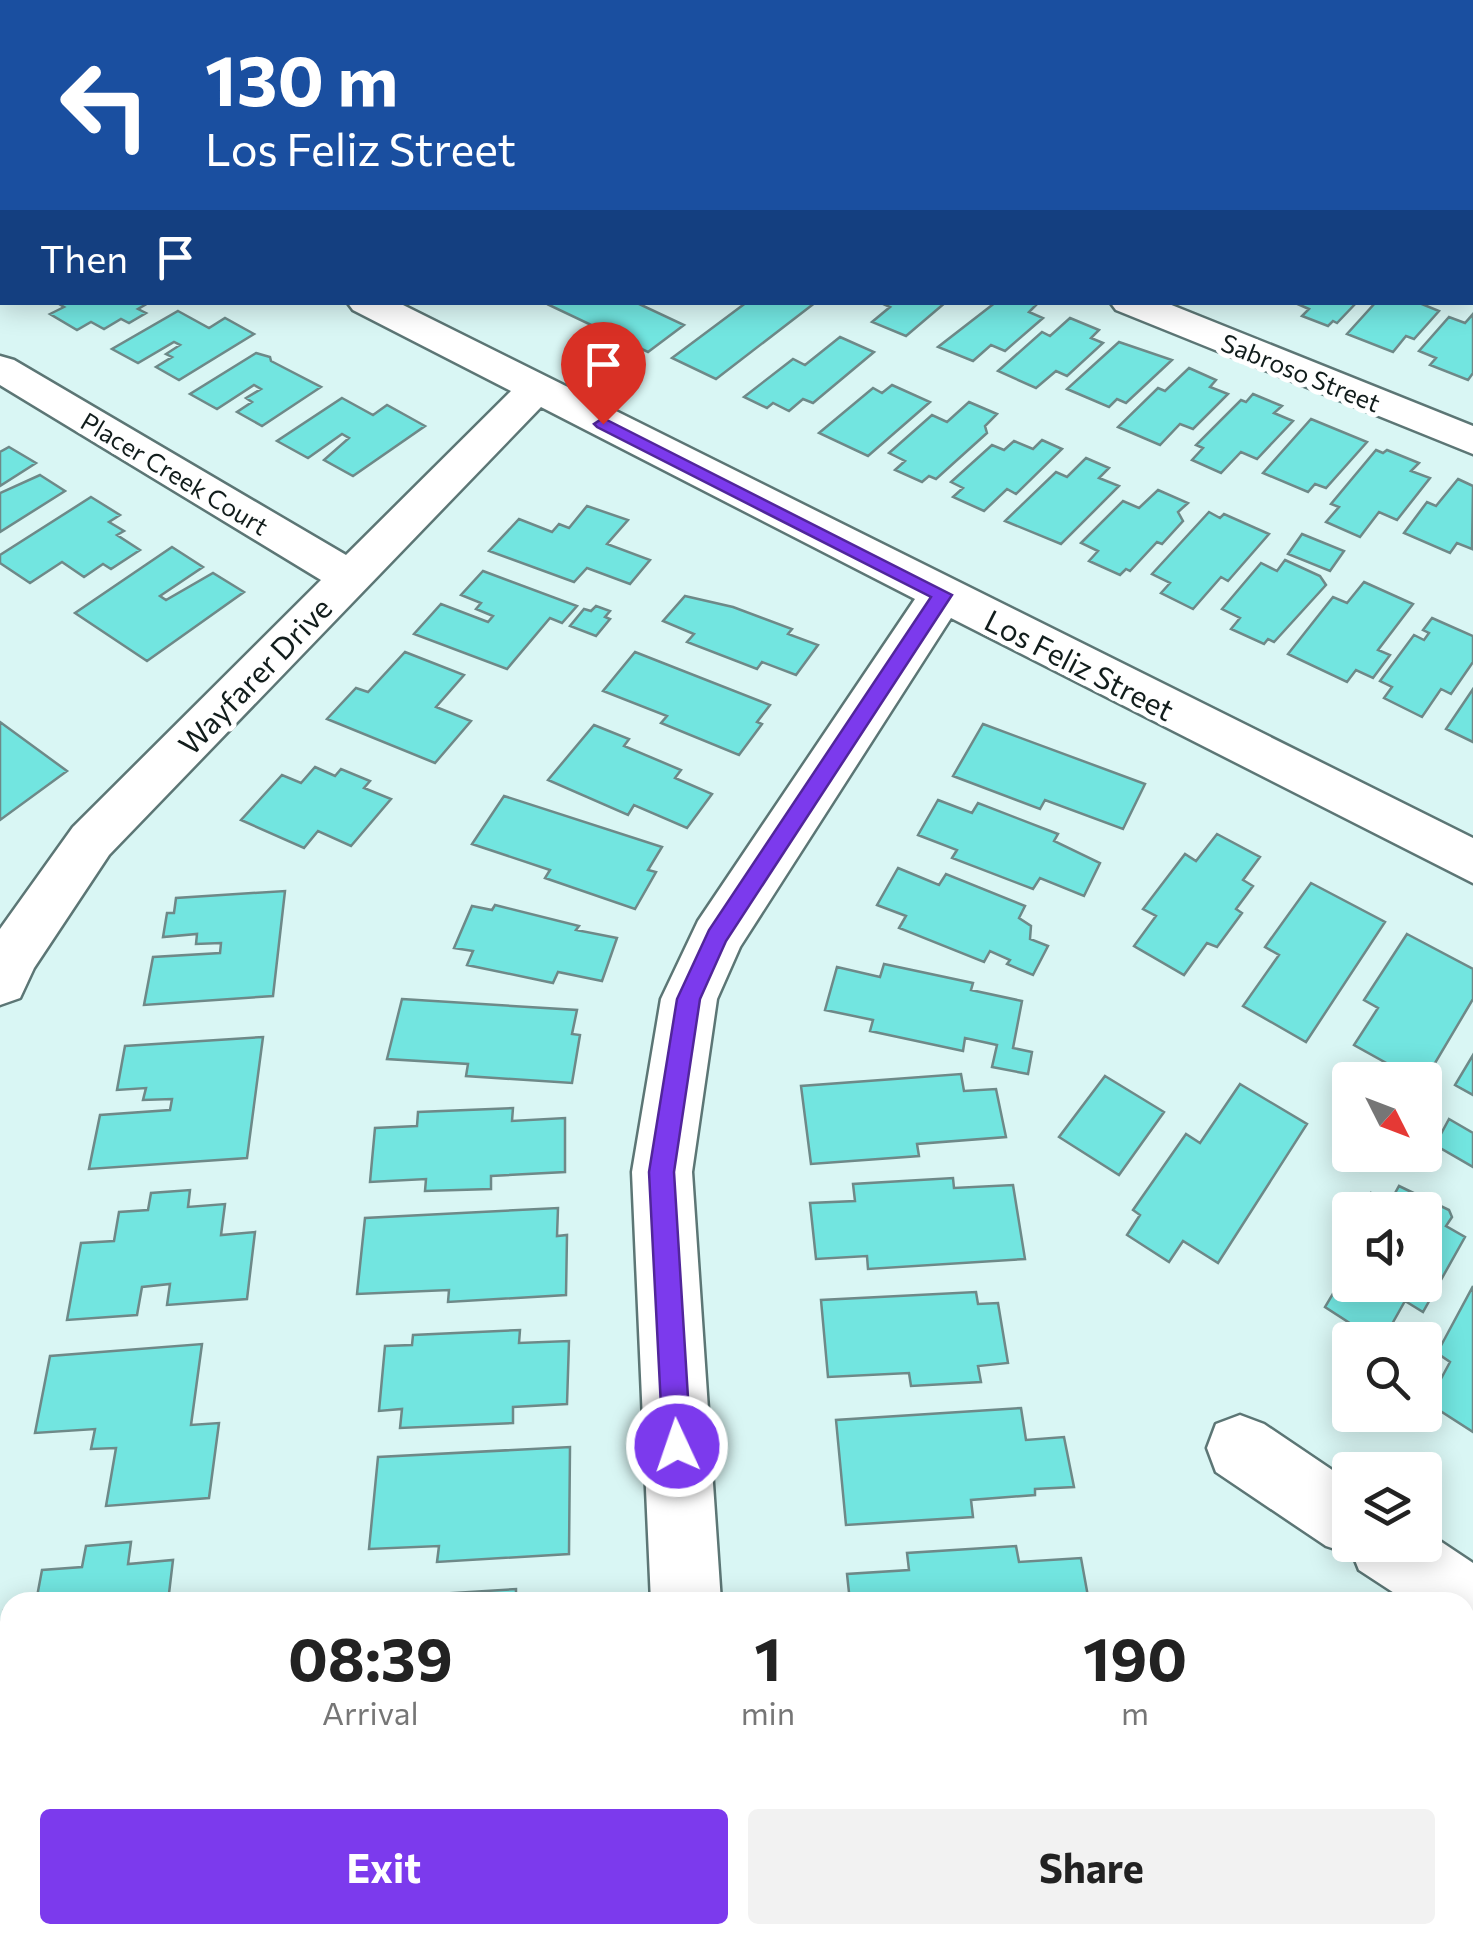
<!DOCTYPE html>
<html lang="en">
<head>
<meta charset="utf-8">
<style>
	body { margin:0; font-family:Commissioner,sans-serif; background:#f2f2f2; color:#222; height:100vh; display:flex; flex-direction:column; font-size:38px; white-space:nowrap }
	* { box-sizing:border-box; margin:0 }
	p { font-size:32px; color:#767676 }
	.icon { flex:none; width:55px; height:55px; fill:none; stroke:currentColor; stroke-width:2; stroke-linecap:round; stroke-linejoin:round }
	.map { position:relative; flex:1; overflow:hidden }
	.panel { position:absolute; left:0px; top:1592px; width:1475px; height:352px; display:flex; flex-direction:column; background:#fff; border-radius:30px 30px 0 0; box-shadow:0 5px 25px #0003 }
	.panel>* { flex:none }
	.banner { position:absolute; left:0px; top:0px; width:1475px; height:305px; box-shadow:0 5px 25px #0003; background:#1a4fa0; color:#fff; overflow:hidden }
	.needle { width:65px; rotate:132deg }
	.fabs { position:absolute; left:1332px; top:1062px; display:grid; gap:20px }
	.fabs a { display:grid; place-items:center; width:110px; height:110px; border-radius:10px; background:#fff; box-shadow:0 5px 25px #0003; font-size:50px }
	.pin { position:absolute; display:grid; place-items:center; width:85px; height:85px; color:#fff; margin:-102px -42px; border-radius:50% 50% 50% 0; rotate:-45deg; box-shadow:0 0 10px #0007 }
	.pin .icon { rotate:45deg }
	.me { position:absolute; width:110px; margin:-55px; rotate:357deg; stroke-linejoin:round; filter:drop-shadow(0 0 8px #0008) }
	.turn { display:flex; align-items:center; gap:35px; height:210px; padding:0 40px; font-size:45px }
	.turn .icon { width:130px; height:130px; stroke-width:2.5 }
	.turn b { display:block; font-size:70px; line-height:85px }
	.then { display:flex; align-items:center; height:95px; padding:0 40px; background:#0003; gap:20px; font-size:38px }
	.eta { display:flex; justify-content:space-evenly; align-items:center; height:170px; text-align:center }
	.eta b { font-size:60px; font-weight:700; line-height:70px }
	.primary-button { display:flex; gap:20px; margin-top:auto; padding:20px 40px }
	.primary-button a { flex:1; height:115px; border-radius:10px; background:#7c3aed; color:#fff; font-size:40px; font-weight:700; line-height:115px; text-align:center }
	.primary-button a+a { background:#f2f2f2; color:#222 }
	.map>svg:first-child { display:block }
	.building { fill:#72e5e0; stroke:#6e8988; stroke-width:2.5 }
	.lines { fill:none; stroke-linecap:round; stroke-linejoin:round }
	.minor-casing { stroke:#5c7675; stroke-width:5 }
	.major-casing { stroke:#9c6f45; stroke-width:5 }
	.minor { fill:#fff; fill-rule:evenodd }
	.major { fill:#f1c39d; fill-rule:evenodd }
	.route { fill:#7c3aed; stroke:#51269a; stroke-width:2.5 }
	.labels { text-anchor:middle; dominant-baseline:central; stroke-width:10; stroke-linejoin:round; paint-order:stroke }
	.far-street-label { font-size:25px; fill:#121d1c; stroke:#fff }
	.street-label { font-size:30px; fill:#121d1c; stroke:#fff }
</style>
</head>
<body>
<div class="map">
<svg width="1473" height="1944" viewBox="0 0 1473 1944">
	<rect width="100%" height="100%" fill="#d9f6f4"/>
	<path class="building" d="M273,0h92l22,2h-116z
		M62,302h88l-12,7 8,4 -17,10 -8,-4 -17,10 -13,-7 -14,8 -27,-16 14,-7 -5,-3z
		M553,302h82l49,23 -36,27 -99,-47z
		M747,302h69l-100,77 -44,-21z
		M879,302h67l-40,34 -34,-14 18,-15z
		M996,302h34l6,3 -7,7 14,6 -38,33 -14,-6 -18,16 -35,-14z
		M1293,302h64l-20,21 -4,-2 -5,5 -26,-10 7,-7z
		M1376,302h41l22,9 -25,28 -8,-3 -13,16 -46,-18z
		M178,311l31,17 16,-10 29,16 -75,46 -23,-13 16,-10 -6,-3 14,-9 -6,-3 -36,21 -26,-14z
		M1473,314v59l-5,7 -38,-15 6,-7 -17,-7 30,-34 16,6z
		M1070,318l29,12 -8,8 12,5 -36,33 -11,-5 -20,17 -38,-17 44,-39 8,4z
		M840,337l34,15 -61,51 -10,-4 -14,12 -16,-8 -6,5 -23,-11 49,-38 12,6z
		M1119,342l53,18 -46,43 -9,-4 -8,8 -42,-18z
		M256,353l14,4 1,4 50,26 -59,39 -25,-14 15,-10 -6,-4 15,-9 -7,-4 -37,24 -27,-15z
		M1189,368l27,12 -6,7 18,7 -35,35 -13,-5 -20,21 -42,-18 40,-39 7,3z
		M892,385l38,17 -62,54 -49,-23 54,-45 9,5z
		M1253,394l29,12 -8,7 19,8 -36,38 -16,-7 -20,21 -29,-13 11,-12 -7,-3 45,-45 5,2z
		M342,398l31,17 14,-10 38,21 -72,50 -29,-16 25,-22 -7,-4 -34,24 -31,-17z
		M969,402l28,12 -12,12 2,7 -51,46 -7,-3 -7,6 -27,-12 10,-9 -16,-8 43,-38 15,7z
		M1311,419l56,23 -41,46 -11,-4 -7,8 -45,-19z
		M1042,440l20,9 -46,45 -9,-5 -23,22 -31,-14 10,-9 -12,-6 41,-37 12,5 10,-9 19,8z
		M9,447l27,16 -36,23v-34z
		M1376,450l7,3 4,-3 32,13 -8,8 19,7 -33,42 -18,-8 -19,25 -34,-15 13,-15 -8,-3z
		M1086,458l23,10 -10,10 20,8 -58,58 -56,-23 51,-49 11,5z
		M40,475l25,16 -65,41v-39z
		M1458,479l15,7 -1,63 -15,-6 -7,10 -46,-20 23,-31 9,4z
		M1158,490l30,13 -10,9 5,9 -21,23 -5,-2 -27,29 -4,-2 -6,6 -31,-14 9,-10 -17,-8 42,-42 16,7z
		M91,497l29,18 -11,7 15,9 -7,4 23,15 -29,19 -8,-5 -19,13 -22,-15 -32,21 -30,-20v-8z
		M587,506l41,14 -21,24 43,16 -20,24 -43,-16 -13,14 -85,-31 30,-32 33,13 7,-8 10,4z
		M1209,512l11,6 4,-4 45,20 -41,47 -7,-4 -28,32 -32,-16 9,-10 -18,-9z
		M1302,534l42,17 -14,20 -42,-17z
		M172,547l31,20 -43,29 6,4 47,-27 31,19 -97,69 -72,-48z
		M1285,560l35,16 6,9 -52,57 -6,-3 -4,5 -33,-15 9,-11 -18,-9 39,-46 16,8z
		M483,571l94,35 -15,17 -12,-5 -43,51 -93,-35 27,-30 47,18 5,-6 -17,-7 5,-6 -20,-8z
		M1364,582l49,22 -35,46 12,5 -17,23 -17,-8 -9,12 -59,-28 45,-57 14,6z
		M685,596l48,11 59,22 -4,5 30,11 -22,30 -34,-13 -5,7 -70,-27 7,-8 -31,-13z
		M596,606l14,5 -5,6 5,2 -14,17 -26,-10 14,-17 7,2z
		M1432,618l41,18v26l-22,32 -10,-5 -19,28 -38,-19 8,-11 -12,-6 34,-46 10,5 5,-7 -6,-3z
		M405,652l59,23 -28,32 35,14 -36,42 -108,-44 29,-31 12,4z
		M635,652l135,53 -13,17 5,2 -23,31 -78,-32 6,-7 -64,-25z
		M1473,689v53l-27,-13z
		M0,722l67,49 -67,49z
		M983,724l162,60 -22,45 -78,-29 -5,9 -87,-33z
		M594,725l35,14 -5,7 57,24 -6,8 37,16 -25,34 -53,-23 -6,10 -80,-35z
		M315,767l20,9 6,-7 29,12 -6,7 27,11 -40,47 -33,-15 -14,17 -63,-28 41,-45 19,8z
		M504,796l158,51 -14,23 8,2 -21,37 -90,-31 5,-8 -78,-26z
		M938,800l34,13 6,-10 80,31 -4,7 46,22 -16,33 -44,-18 -7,11 -81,-31 5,-8 -39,-15z
		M1217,834l43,23 -17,23 10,6 -17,23 6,4 -25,34 -10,-4 -23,32 -50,-29 22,-30 -13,-7 42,-55 11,7z
		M898,868l41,17 7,-11 79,32 -6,12 12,8 -1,13 18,7 -15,29 -26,-11 3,-4 -20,-9 -6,11 -85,-34 7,-12 -29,-11z
		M1311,883l74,39 -79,120 -63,-36 36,-51 -14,-8z
		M285,891l-12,105 -129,9 9,-48 67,-4 1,-10 -25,1 1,-10 -34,3 4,-24h7l2,-15z
		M495,905l84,21 -3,4 41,8 -15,43 -44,-9 -5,11 -86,-18 6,-14 -19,-3 18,-42 20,4z
		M1407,934l66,35v30l-48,81h-8l-63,-35 24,-37 -14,-8z
		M884,964l89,19 -2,7 51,11 -9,47 19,4 -4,22 -36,-7 5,-22 -32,-7 -2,13 -93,-20 3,-11 -48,-10 12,-43 43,10z
		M402,999l175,11 -5,24 8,1 -8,48 -106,-7 2,-12 -81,-5z
		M263,1037l-16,121 -158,11 11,-54 70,-5 2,-11 -29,1 3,-12 -29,2 8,-44z
		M1473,1055v40l-18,-10z
		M961,1074l3,17 32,-2 10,48 -89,7 2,12 -108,8 -10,-78z
		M1105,1076l59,36 -45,63 -60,-38z
		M1240,1084l67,40 -89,139 -35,-22 -14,21 -42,-27 13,-20 -7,-5 53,-76 14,9z
		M513,1108l-1,13 53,-3v54l-74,4v13l-66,2 1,-12 -56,3 5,-54 42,-2 1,-14z
		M1449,1119l24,14v34l-38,-22z
		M953,1178l1,10 59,-3 12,74 -157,10 -1,-13 -51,3 -6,-56 45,-2 -2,-17z
		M1399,1186l50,24 3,7 -6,9 19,11 -42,75 -18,-11 -22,39h-7l-51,-33 25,-42v20h75v-75h-64l10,-17 18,11z
		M190,1190l-2,17 37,-3 -4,31 34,-3 -8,67 -80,6 3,-21 -28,3 -5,28 -70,5 14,-77 33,-2 5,-29 29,-2 3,-17z
		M558,1208l-1,28 10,-1 -1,60 -118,7 1,-12 -92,4 8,-76z
		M1473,1286v146l-45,-29 22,-41 -13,-9z
		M976,1292l2,12 20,-1 10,60 -30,3 3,16 -70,4 -2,-13 -81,4 -7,-77z
		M520,1330l-1,13 50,-2 -2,63 -54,3v16l-113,5 2,-19 -23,2 6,-65 27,-1 1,-10z
		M202,1344l-11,81 28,-2 -10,75 -103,8 10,-58 -25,1 4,-20 -60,4 15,-77z
		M1021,1408l5,32 38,-3 10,50 -39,2v6l-64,5 2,17 -127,8 -10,-105z
		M570,1447l-1,107 -132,8 2,-16 -70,3 9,-92z
		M131,1542l-3,22 45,-4 -5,42h-132l6,-32 40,-3 4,-21z
		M1016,1546l3,16 62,-4 8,44h-239l-3,-28 62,-4 -2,-17z
		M516,1589v13h-111l1,-6z
		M10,1609v102l-10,1v-81l4,-21z
		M10,1753v182h156l-1,9h-165v-181l2,-9z
		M419,1935h135v9h-183z
		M999,1935h124l-4,4 3,5h-131z
		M1304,1935h104l-4,9h-91z"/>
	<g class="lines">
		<defs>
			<path id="minor" d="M445,0h51l1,2h-51z
				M813,0h36l1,2h-36z
				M1302,0h37l1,2h-37z
				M1472,38h1v20h-1z
				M0,101l2,1v20h-2z
				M1472,165h1v22h-1z
				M347,302h50l1076,536v45l-522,-265 -211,329 -23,52 -25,173 29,430h-70l-19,-430 29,-173 37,-78 217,-322 -374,-192 -432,448 -75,113 -14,30 -20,7v-76l73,-102 248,-247 -321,-195v-29l14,4 332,195 165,-164 -158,-81z
				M1110,302h54l309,124v28l-357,-144z
				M1240,1415l24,9 86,58v63h75v-14l48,32v76l-8,-3v-34h-57l-49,-32 -6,-15 -27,-9 -110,-74 -9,-24 9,-24z
				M664,1935h80l1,9h-80z"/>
			<path id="major" d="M2,63v21l-2,1v-21z"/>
		</defs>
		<use href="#minor" class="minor-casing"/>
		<use href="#major" class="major-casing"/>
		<use href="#minor" class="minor"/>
		<use href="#major" class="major"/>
	</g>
	<path class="route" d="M603,418l349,177 -226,346 -26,58 -26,173 17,274 -4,10 -10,4 -10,-4 -4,-10 -14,-274 28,-173 32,-69 222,-333 -334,-170 -3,-3z"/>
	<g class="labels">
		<g class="far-street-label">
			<text transform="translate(1301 372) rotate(22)">Sabroso Street</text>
			<text transform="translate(175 473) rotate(31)">Placer Creek Court</text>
		</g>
		<g class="street-label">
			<text transform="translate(1080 664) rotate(27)">Los Feliz Street</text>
			<text transform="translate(254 675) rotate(-46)">Wayfarer Drive</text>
		</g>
	</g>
</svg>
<div class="fabs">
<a><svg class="needle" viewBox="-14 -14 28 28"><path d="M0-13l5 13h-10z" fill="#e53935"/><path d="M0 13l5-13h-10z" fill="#767676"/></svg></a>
<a><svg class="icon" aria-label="sound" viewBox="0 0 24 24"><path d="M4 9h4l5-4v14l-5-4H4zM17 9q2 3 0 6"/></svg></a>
<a><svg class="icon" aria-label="search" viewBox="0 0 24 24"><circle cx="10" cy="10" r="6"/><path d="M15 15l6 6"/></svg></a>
<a><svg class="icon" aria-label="layers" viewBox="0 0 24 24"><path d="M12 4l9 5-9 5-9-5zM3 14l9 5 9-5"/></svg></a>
</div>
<div class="pin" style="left:603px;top:424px;background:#d93025"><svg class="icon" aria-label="arrive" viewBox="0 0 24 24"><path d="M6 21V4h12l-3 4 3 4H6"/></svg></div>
<svg class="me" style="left:677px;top:1446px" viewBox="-20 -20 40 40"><circle r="17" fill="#7c3aed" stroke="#fff" stroke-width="3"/><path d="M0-11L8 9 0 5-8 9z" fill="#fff"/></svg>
<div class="banner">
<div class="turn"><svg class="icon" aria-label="left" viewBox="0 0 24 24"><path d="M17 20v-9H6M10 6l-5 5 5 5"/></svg><div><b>130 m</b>Los Feliz Street</div></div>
<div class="then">Then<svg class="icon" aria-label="arrive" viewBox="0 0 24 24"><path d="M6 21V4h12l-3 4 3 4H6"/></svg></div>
</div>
<section class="panel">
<div class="eta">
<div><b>08:39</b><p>Arrival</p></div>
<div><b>1</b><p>min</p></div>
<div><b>190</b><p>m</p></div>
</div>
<div class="primary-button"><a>Exit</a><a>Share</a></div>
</section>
</div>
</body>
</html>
